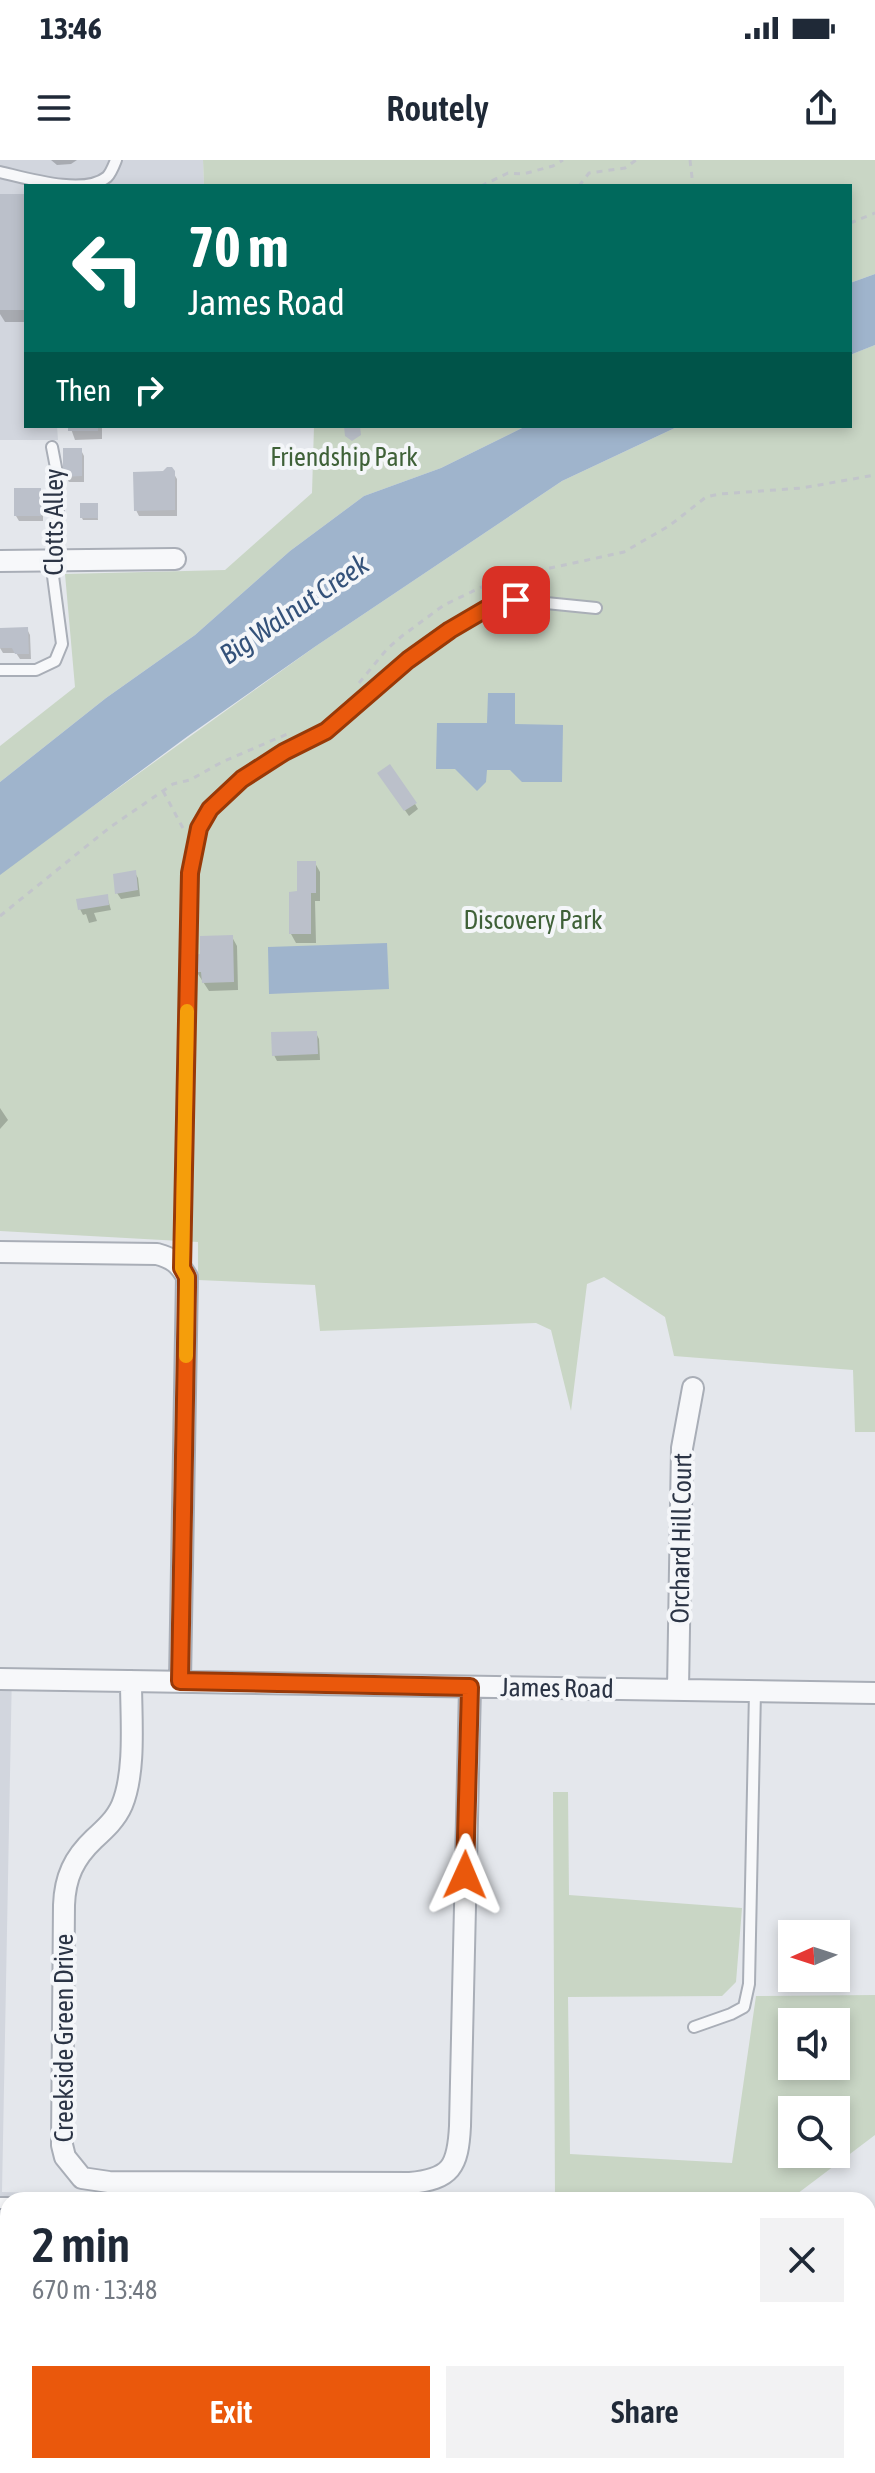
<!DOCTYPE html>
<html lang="en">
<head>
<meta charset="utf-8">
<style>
	body { margin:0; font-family:"Asap Condensed",sans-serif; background:#f2f2f3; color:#1f2937; height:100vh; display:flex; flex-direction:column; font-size:30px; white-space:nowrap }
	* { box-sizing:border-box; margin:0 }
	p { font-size:26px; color:#747a83 }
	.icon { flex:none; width:44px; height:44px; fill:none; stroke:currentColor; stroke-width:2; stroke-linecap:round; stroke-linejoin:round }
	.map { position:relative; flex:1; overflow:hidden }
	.sheet { position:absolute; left:0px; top:2032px; width:876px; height:282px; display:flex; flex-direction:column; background:#fff; border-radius:24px 24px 0 0; box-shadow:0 4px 12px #0003 }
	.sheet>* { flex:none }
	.banner { position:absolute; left:24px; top:24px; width:828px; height:244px; border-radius:0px; box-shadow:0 4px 12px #0003; background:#00695c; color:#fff; overflow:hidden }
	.needle { width:52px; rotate:267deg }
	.tools { position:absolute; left:778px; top:1760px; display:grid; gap:16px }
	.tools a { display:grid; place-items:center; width:72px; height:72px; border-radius:0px; background:#fff; box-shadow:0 4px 12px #0003; font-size:40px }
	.pin { position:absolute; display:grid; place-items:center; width:68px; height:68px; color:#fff; margin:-34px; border-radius:16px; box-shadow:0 4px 12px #0006 }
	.me { position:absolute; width:88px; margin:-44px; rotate:1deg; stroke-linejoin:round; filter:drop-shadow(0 0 6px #0008) }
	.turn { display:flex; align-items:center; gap:28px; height:168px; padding:0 32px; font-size:36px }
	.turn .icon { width:104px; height:104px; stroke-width:2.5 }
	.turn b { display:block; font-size:56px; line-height:68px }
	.then { display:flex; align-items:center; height:76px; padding:0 32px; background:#0003; gap:16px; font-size:30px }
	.round { display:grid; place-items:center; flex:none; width:84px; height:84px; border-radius:0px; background:#f2f2f3 }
	.overview { display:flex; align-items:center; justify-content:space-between; height:136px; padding:0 32px }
	h1 { font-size:48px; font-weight:600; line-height:60px }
	.primary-button { display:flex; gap:16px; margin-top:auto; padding:16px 32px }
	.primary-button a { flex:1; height:92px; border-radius:0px; background:#ea580c; color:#fff; font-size:32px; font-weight:600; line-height:92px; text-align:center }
	.primary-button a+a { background:#f2f2f3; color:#1f2937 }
	.status { display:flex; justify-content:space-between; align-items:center; height:56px; padding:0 40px; background:#fff; direction:ltr }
	.status svg { height:22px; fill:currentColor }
	header { display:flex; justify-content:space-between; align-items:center; height:104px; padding:0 32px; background:#fff; font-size:36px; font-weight:600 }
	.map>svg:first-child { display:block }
	.built { fill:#d2d6de }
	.green { fill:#c9d6c5; fill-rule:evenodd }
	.water { fill:#9fb4cc }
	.shadow { fill:#0003 }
	.building { fill:#bbc0ca }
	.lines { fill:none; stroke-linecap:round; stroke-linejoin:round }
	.service-casing { stroke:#a9aeb7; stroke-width:14 }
	.minor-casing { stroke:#a9aeb7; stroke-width:24 }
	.path { stroke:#c2c5cb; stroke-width:3; stroke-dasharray:6 6; stroke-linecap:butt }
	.service { stroke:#f7f8fa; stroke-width:10 }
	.minor { stroke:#f7f8fa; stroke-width:20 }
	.route-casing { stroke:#983908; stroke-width:20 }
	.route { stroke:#ea580c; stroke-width:14 }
	.slow { stroke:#f59e0b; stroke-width:14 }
	.labels { text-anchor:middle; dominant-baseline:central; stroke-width:8; stroke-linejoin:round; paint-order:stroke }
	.park-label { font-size:26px; fill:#3f6138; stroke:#f4f6f9 }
	.street-label { font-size:26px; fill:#2b3445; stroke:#f4f6f9 }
	.water-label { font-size:28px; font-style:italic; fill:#34527a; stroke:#f4f6f9 }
</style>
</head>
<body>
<div class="status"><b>13:46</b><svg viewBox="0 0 49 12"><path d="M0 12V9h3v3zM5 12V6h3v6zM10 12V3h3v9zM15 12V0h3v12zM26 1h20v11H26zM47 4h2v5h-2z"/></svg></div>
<header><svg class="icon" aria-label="menu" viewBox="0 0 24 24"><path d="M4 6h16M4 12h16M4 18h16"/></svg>Routely<svg class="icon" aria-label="share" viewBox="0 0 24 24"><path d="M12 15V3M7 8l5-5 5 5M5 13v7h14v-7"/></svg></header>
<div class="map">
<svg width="875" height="2313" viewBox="0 0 875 2313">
	<rect width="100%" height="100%" fill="#e4e7ec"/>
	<path class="built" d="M0,0h203l1,26h-178v240h31l1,14h-58z
		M0,1510h12l-10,522 201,5v3h-195v266h538v7h-546z"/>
	<path class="green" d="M203,0h672v114l-25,9v-97h-646z
		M875,185v1087h-20l-2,-62 -179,-14 -9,-39 -61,-40 -17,7 -16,127 -20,-81 -15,-7 -216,8 -5,-46 -117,-5v-38l-198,-11v-358l316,-227 246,-165 117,-55h171v-71z
		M314,266h212l-85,42 -77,28 -74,55 -95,84 -89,63 -106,84v-36l75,-59 -10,-113 160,-4 87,-77z
		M553,1632h15l1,103 173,13 -6,74 -14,14 -154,1 2,157 162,9 24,-167 119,-1v140l-86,65h-234zM792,1862h44v44h-44zM792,1950h44v44h-44z
		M546,2306h217v7h-217z"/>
	<path class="water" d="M875,114v71l-25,10v-72z
		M526,266h153l-117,55 -246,165 -128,90 -188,139v-93l106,-84 89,-63 95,-84 74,-55 77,-28z
		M488,533h27v31l48,1 -1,57h-40l-12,-12h-23l-1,12 -9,9 -22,-22h-19l1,-46h50z
		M387,783l2,46 -120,5 -1,-47z"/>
	<path class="shadow" d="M51,0h26l-6,4 -14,1z
		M0,36h26v126h-21l-5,-8z
		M70,266h32v13l-27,1z
		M81,290l3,6v26h-15l-4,-6z
		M171,309l6,10v37h-38l-3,-6 28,-37z
		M40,330l3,6v25h-24l-3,-5z
		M97,345l1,15h-15l-1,-2z
		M27,469l3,6 1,24h-11l-4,-6h-13l-3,-5v-18z
		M383,619l32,25 3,5 -9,7z
		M315,703l5,9v29h-5l1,42h-20l-5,-9 8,-40z
		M135,713l3,5 2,18 -19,3 -4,-6z
		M107,736l4,14 -17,3 3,8 -8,2 -3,-9 -3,1 -3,-6z
		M232,777l5,9 1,44 -29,1 -13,-20z
		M316,873l3,6 1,21 -43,1 -3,-6z
		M0,948l8,12 -8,9z
		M0,2075h8v117h-8z"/>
	<path class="building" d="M0,34h26v116h-26z
		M68,266h30v5h-30z
		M344,266h16l1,9 -9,6 -7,-5z
		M63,288h19v28l-19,1z
		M167,307h5l3,4v39l-41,1 -1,-39 30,-1z
		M14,328h27v28h-27z
		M80,343h18v15h-18z
		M28,467l1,27h-14l-3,-6h-12v-20z
		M390,604l27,39 -13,8 -27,-38z
		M297,701h19v32h-5v41h-22v-42l8,-1z
		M136,710l2,20 -23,4 -2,-20z
		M108,734l1,11 -31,5 -2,-11z
		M233,775l1,47 -32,1 -1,-11h-7l-1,-17 7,-1v-18z
		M317,871l1,23 -46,2 -1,-24z
		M0,2073h8v107h-8z"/>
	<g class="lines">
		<defs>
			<path id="service" d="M0,12c26,6 84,24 107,5 4,-4 7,-12 9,-17
				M0,510h36l19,-9 7,-17 -11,-83 7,-29v-54l-6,-31
				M182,1106l8,-393 9,-45 11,-19 14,-15 18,-15 42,-27 42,-21 82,-71 42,-30 46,-27 20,-3 80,8
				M694,1867l37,-13 13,-7 5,-23 6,-293
				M0,2043h8
				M0,2216h8
				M437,2313v-7"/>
			<path id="minor" d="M0,401l175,-2
				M0,1092l157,2c15,4 22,9 30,23l-7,404
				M0,1519l875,14
				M131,1521c0,37 5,90 -9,124 -6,14 -17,24 -28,34 -20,19 -29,38 -30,66l-2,240 3,12 17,21 27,4 301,1c41,-4 48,-16 50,-57l10,-439
				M678,1529l4,-241 11,-60"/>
		</defs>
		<use href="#service" class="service-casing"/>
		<use href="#minor" class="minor-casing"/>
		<path class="path" d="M690,0l3,26
			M481,26l27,-13 15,1 30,-8 10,-6
			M579,26l10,-13 36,-5 11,-8
			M850,63l25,-10
			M359,523l28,-34 15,-13 42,-31 44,-21 26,-8 110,-24 45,-26 37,-29 14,-3 82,-6 73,-13
			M163,631l21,39
			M0,756l109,-88 64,-44 17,-4 32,-18 70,-30"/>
		<use href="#service" class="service"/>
		<use href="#minor" class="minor"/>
	</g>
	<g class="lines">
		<defs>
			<path id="route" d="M465,1715l5,-188 -290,-6 7,-394v-10l-5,-9 8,-395 9,-45 11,-19 32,-30 42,-27 42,-21 82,-71 42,-30 46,-27 20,-3"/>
		</defs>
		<use href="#route" class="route-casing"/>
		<use href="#route" class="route"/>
		<path class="slow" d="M186,1196l1,-79 -5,-9 5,-257"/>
	</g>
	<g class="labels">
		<g class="park-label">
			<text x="344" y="297">Friendship Park</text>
			<text x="533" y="760">Discovery Park</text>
		</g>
		<g class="street-label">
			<text transform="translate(54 362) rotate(-90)">Clotts Alley</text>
			<text transform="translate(681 1378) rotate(-89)">Orchard Hill Court</text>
			<text transform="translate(557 1528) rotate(1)">James Road</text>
			<text transform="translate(64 1878) rotate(-90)">Creekside Green Drive</text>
		</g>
		<g class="water-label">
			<text transform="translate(294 449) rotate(-34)">Big Walnut Creek</text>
		</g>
	</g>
</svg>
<div class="tools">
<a><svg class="needle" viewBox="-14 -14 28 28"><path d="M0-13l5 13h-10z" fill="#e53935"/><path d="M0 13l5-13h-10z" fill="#747a83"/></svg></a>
<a><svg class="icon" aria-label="sound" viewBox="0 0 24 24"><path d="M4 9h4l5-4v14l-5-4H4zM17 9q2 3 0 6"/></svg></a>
<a><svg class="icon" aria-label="search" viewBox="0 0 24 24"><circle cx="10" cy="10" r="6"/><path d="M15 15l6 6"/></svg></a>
</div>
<div class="pin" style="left:516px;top:440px;background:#d93025"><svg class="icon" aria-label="arrive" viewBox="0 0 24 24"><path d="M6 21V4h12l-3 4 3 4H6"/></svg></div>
<svg class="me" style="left:465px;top:1715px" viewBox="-20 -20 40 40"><path d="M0-17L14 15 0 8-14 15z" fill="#ea580c" stroke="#fff" stroke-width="4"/></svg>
<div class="banner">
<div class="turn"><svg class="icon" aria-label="left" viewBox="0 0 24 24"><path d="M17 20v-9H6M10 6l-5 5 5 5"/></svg><div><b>70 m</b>James Road</div></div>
<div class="then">Then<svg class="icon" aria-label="right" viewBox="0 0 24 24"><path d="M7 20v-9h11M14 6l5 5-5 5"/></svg></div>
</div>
<section class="sheet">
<div class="overview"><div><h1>2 min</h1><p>670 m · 13:48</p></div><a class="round"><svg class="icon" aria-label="close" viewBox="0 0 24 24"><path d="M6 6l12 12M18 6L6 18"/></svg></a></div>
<div class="primary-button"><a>Exit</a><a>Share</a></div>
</section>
</div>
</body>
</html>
